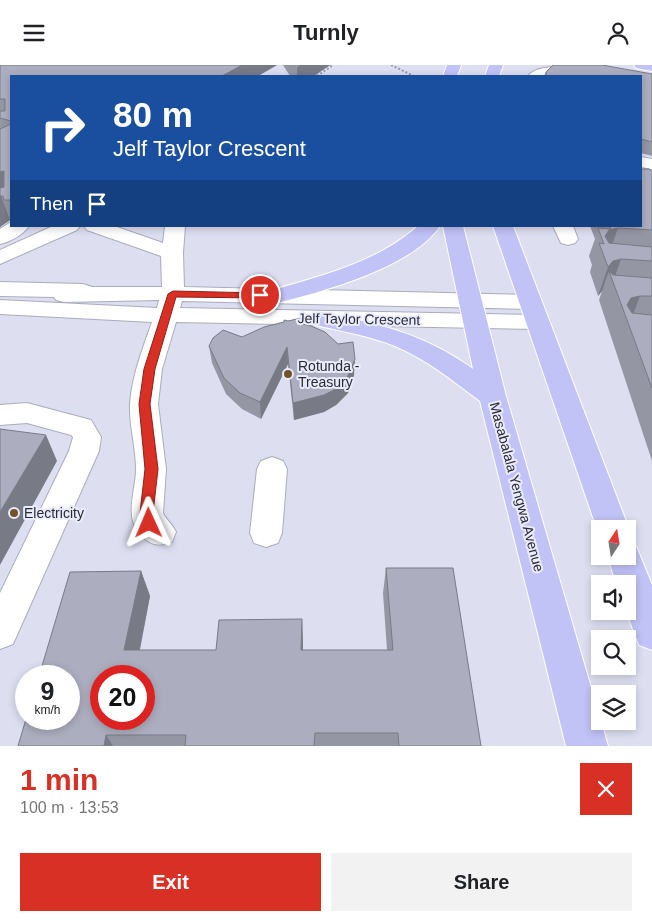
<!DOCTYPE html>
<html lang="en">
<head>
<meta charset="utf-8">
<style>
	body { margin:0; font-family:Helvetica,sans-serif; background:#f2f2f2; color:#202124; height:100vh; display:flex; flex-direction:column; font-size:19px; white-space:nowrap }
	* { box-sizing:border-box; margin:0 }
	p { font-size:16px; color:#757577 }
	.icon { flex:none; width:28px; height:28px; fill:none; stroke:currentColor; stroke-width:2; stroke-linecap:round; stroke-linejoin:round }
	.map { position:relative; height:681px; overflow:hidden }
	.panel { display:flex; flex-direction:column; background:#fff; flex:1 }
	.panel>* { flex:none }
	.hud { position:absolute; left:10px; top:10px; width:632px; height:152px; border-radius:0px; box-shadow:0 2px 8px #0003; background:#1a4fa0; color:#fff; overflow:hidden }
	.needle { width:32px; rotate:12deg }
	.fabs { position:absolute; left:591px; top:455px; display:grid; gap:10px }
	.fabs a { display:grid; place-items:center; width:45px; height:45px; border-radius:0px; background:#fff; box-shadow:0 2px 8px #0003; font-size:25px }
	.speed { position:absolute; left:15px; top:600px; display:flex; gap:10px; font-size:25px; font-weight:700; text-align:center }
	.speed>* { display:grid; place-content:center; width:65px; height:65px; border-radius:50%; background:#fff; box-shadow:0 2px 8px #0003; line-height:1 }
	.speed small { font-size:12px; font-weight:400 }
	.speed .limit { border:8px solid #d22; background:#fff; color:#111 }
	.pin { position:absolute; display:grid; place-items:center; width:42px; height:42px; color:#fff; margin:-21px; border:2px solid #fff; border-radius:50%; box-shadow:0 1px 5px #0007 }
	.me { position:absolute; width:55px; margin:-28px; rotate:359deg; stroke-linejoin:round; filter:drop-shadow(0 0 4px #0008) }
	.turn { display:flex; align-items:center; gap:18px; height:105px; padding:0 20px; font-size:22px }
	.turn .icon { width:65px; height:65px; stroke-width:2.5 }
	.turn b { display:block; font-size:35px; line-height:42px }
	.then { display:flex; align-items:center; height:48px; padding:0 20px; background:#0003; gap:10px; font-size:19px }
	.round { display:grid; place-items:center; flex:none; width:52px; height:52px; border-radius:0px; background:#f2f2f2 }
	.summary { display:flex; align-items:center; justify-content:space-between; height:85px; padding:0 20px }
	h1 { font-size:30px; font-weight:700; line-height:38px; color:#d93025 }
	.cta { display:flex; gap:10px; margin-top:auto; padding:10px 20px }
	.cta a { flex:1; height:58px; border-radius:0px; background:#d93025; color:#fff; font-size:20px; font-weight:700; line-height:58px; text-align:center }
	.cta a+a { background:#f2f2f2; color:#202124 }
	header { display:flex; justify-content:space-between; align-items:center; height:65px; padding:0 20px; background:#fff; font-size:22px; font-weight:700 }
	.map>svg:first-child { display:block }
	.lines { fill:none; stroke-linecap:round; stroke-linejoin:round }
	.minor-casing { stroke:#aaacbd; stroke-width:2 }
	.major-casing { stroke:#fff; stroke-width:2 }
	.path { stroke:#9898a6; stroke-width:2; stroke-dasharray:2 2; stroke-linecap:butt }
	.minor { fill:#fff; fill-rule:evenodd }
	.major { fill:#c1c2f5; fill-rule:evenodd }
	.wall { fill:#9496a4 }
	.shaded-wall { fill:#787a86 }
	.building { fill:#acaebf; stroke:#787a86; fill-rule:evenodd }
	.route { fill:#d93025; stroke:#8d1f18 }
	.poi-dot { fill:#715528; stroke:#eaecfe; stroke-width:2 }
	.labels { text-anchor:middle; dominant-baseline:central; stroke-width:4; stroke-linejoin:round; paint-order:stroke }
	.street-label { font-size:14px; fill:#2a2a31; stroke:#eaecfe }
	.poi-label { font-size:14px; fill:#2a2a31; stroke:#eaecfe; text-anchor:start }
</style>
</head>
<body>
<header><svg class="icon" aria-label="menu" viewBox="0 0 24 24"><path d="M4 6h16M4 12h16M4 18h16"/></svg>Turnly<svg class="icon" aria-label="person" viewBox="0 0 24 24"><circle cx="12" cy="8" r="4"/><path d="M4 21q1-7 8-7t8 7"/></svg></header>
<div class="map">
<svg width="652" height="681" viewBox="0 0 652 681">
	<rect width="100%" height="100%" fill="#dddef0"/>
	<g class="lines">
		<defs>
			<path id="minor" d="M569,1l25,1 41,6 2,3 -68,-2 -41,2c8,-10 29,-9 41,-10z
				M641,92l11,2v10l-11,-2z
				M11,157v4h18c-6,9 -19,16 -29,18v-15z
				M53,161h27l-3,4 -77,34v-14z
				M84,161h30l49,17 2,-17h20l-2,27 1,34 346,8 8,2 4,5 -4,5 -8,2 -348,-8 -2,7 358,7 9,2 3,5 -3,5 -9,2 -362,-7 -14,47 -4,35 8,65 -3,44c1,4 10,12 13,19l-4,10c-12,4 -19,4 -28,-4 -22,-18 -8,-46 -8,-69 0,-22 -7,-44 -6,-65 2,-29 13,-56 22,-82l-152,-8v-14l157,8 2,-8 -95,2 -8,-2 -2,-3 -54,-1v-14l83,2 9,3h70l-1,-31 -74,-26z
				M553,161h20l5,13 -3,4 -7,2 -7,-2z
				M27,338l64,17 10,17 -2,14 -86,193 -13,5v-56l69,-142 4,-14 -2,-2 -44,-12 -27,2v-20z
				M272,392l11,4 4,8 -5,64 -4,10 -12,4 -12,-4 -4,-10 7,-64 4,-8z"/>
			<path id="major" d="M447,0h14l-4,11h-14z
				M489,0h14l-4,11h-14z
				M634,0h18v6l-16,-3z
				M418,161h22c-29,42 -116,65 -163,77l-8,-2 -4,-5 4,-5c52,-15 107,-28 149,-65z
				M443,161h20l43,170 102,350h-42l-86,-345c-28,-21 -54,-42 -85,-55 -27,-11 -56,-15 -83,-22l-4,-5 4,-5 8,-2c57,11 105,22 153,57z
				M493,161h20l116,303 -1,4v-4h-28v7l-3,-7z
				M628,478l8,3 16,39v65l-13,-5 -13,-34 2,-27h-11l-10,-28h21z"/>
		</defs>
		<use href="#minor" class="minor-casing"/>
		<use href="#major" class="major-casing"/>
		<path class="path" d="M391,0l23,11
			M317,11l16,-11"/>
		<use href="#minor" class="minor"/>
		<use href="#major" class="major"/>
	</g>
	<path class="wall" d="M0,0h277l-19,11h-247v145l-1,-1 -10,7z
		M283,0h47l-16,11h-24z
		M546,7l106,2v82l-11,-3v-77h-97z
		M651,106h1v290l-53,-161 3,-9 -4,5 -8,-24 2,-7 -3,-9 6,-17 -5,-13h51z
		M301,259l53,51 -6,18 -12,12 -12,7 -30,8 -6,-56 -27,55 -19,-10 -16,-15 -14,-31 -3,-17z
		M386,503l95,178h-463l123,-175 9,25 -10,54h76l86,-31 1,31h84l-4,-57z"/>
	<path class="shaded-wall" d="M242,0h35l-19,11h-36z
		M300,0h30l-16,11h-17v-8z
		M4,106l-1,25h-2l9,24 -10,7v-55z
		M618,163l-10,28 -4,-12 1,-8 4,-6z
		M621,194l-8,23 -4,-11 -7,20 -4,5 10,-29 5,-6z
		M640,231l-11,29 -2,-20 4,-7z
		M287,282l1,17 -27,55 -1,-17z
		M355,294l-1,16 -6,18 -12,12 -12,7 -30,8 -1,-17z
		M46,370l11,26 -57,104v-53z
		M141,506l9,25 -15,77 -11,-23z
		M302,554l1,24v30l-2,-23z
		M106,670l7,11h-9z"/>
	<path class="building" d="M0,0h242l-20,11h-211v45l-11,-3v-7h5v-12h-5z
		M553,0h49l50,9v68l-11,-3v-63h-95v-4z
		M11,59v75l-1,1h-6l-1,-4h-3v-8l4,-1v-16l-4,1v-43z
		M641,104h8l2,2h1v59l-34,-2 -9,2 -4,6 4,7 43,4v14l-31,-2 -8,2 -5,6 -9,-24 5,1 -6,-16 13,1 -1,-3h31z
		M609,206l4,4 39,3v18h-12l-9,2 -4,7 5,8 20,2v73z
		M301,253l-3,5 13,3 14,6 13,12 15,-2 2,17 -7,17 -12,13 -12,6 -31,8 -6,-56 -27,55 -20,-9 -16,-15 -15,-32 4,-8 10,-8 19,7 22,-10 20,-5v-2l4,1z
		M0,364l46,6 -46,77z
		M386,503h67l28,178h-82l-1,-13h-83l-1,13h-129l1,-11h-80l-2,11h-86l8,-27h43v-43h-30l31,-104 71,-1 -17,79h92l3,-30 83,-1 -1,31h92zM101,611h43v43h-43z"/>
	<path class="route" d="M173,226l87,2 5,2 -5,3 -84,-1 -21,72 -5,35 8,65 -5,44 3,10 -2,4 -5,2 -5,-2 -4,-14 5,-44 -6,-65 5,-35 24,-75z"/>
	<g class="poi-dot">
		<circle cx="288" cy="309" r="5"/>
		<circle cx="14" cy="448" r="5"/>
	</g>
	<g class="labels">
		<g class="street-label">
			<text transform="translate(359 254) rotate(1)">Jelf Taylor Crescent</text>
			<text transform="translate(517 422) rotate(75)">Masabalala Yengwa Avenue</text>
		</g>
		<g class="poi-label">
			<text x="298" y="301">Rotunda -<tspan x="298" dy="16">Treasury</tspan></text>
			<text x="24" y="448">Electricity</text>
		</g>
	</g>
</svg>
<div class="fabs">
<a><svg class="needle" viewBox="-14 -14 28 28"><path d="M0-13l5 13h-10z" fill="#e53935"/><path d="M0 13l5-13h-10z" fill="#757577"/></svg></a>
<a><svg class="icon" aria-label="sound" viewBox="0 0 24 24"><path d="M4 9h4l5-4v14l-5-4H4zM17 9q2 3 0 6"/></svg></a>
<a><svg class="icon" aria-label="search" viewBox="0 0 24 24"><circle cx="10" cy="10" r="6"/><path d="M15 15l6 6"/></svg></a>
<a><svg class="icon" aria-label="layers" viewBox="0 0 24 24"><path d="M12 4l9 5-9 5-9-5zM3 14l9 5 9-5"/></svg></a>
</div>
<div class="speed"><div>9<small>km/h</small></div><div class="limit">20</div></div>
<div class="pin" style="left:260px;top:230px;background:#d93025"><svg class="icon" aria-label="arrive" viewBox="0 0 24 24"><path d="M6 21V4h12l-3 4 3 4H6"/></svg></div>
<svg class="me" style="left:149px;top:458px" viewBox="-20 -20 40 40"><path d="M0-17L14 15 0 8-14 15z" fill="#d93025" stroke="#fff" stroke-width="4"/></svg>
<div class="hud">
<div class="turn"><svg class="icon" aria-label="right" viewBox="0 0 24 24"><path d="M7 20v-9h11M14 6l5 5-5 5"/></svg><div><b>80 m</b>Jelf Taylor Crescent</div></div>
<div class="then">Then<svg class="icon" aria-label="arrive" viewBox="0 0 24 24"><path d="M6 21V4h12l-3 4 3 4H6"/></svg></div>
</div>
</div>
<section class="panel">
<div class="summary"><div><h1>1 min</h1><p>100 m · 13:53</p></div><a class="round" style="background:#d93025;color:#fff"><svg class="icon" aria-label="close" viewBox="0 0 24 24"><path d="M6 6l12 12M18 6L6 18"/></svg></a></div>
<div class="cta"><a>Exit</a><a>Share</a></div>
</section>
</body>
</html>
